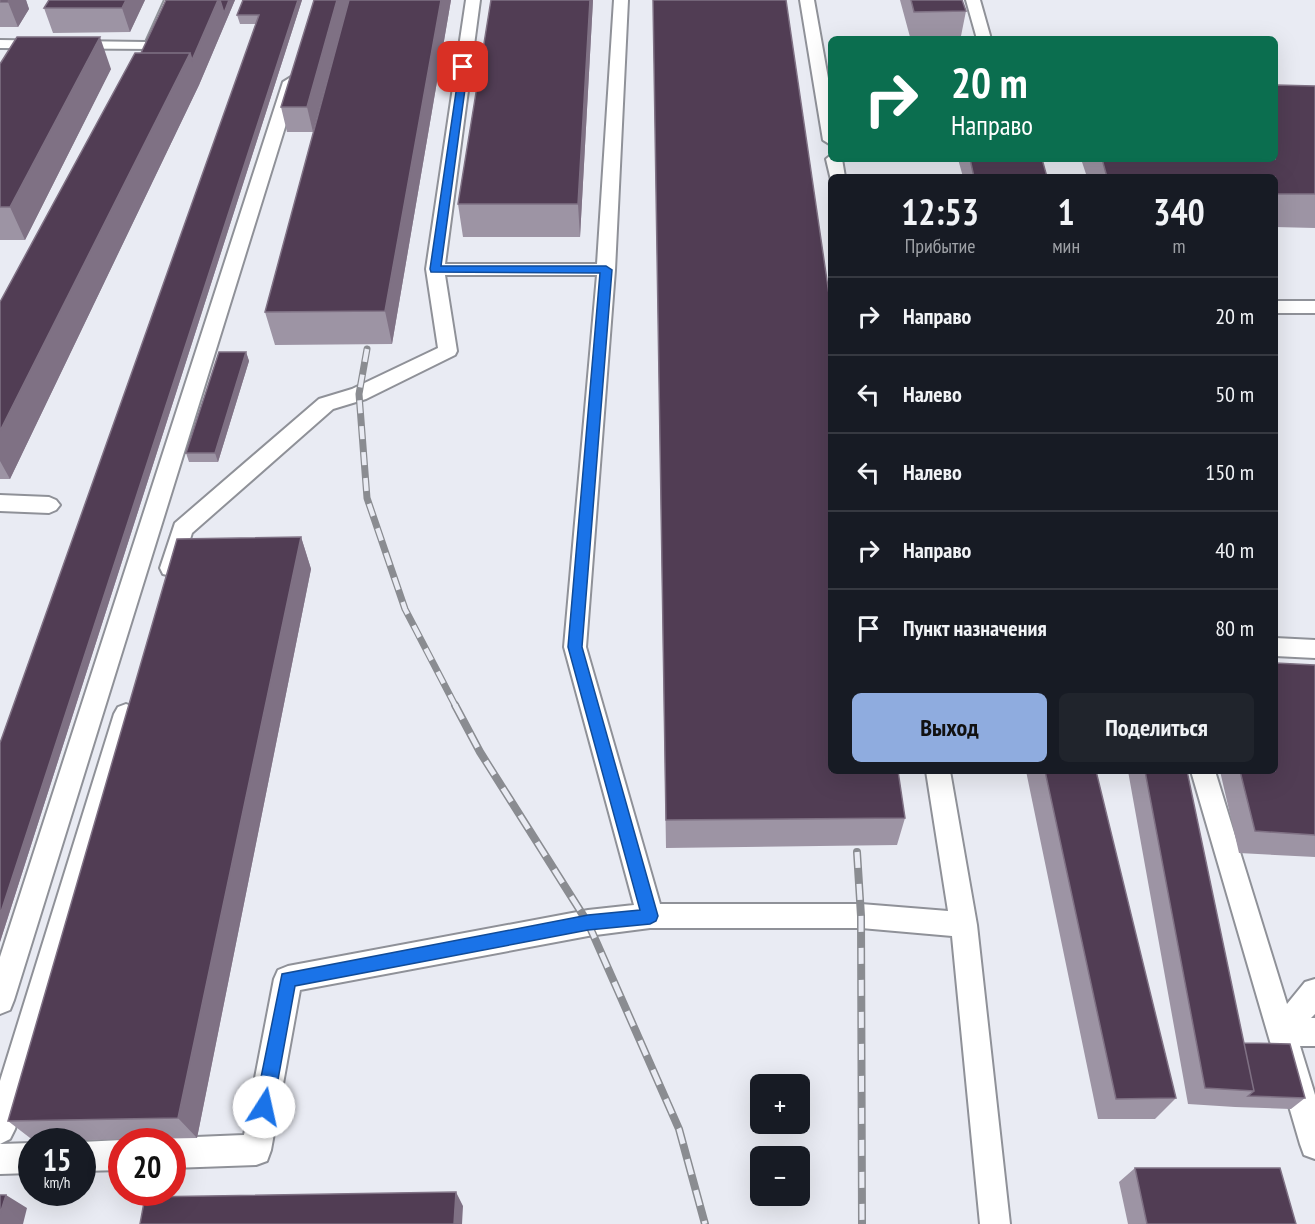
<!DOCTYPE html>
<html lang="ru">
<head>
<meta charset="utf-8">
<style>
	body { margin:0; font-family:"PT Sans Narrow",sans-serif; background:#20242c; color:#f1f3f6; height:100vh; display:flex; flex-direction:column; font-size:22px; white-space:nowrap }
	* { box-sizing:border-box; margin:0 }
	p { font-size:20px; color:#9ea1a6 }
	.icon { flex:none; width:33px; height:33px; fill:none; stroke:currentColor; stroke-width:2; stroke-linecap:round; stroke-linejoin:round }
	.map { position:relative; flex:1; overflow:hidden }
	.panel { position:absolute; left:828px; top:174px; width:450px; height:600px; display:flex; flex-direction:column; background:#171b24; border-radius:9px; box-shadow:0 6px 24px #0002 }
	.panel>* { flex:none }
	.hud { position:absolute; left:828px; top:36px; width:450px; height:126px; border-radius:9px; box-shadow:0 6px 24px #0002; background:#0b6e4f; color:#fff; overflow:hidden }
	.controls { position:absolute; left:750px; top:1074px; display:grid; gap:12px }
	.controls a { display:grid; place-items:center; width:60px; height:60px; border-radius:9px; background:#171b24; box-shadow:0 6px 24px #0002; font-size:30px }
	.speed { position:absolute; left:18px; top:1128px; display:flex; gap:12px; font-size:30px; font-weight:700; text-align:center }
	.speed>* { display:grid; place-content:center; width:78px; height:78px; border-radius:50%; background:#171b24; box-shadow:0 6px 24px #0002; line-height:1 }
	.speed small { font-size:15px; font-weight:400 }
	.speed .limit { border:9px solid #d22; background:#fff; color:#111 }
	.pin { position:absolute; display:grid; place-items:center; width:51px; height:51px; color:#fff; margin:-26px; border-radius:12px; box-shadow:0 3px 9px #0006 }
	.me { position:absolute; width:66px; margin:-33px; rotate:10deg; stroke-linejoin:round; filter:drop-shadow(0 0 4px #0008) }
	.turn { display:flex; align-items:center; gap:21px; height:126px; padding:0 24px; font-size:27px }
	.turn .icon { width:78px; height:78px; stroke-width:2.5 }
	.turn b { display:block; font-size:42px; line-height:51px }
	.eta { display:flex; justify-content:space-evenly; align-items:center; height:102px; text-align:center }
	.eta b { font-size:36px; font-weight:700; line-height:42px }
	.action { display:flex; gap:12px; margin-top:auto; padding:12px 24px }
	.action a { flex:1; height:69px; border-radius:9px; background:#8facdf; color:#111; font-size:24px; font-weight:700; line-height:69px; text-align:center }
	.action a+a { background:#20242c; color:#f1f3f6 }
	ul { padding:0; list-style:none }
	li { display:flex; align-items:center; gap:18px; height:78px; padding:0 24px; border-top:2px solid #363941 }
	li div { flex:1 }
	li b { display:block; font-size:22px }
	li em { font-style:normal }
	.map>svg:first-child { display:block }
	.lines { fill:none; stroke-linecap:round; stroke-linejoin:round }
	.service-casing { stroke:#8f9198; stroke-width:4 }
	.service { fill:#fff; fill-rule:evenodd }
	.rail-far1-casing { stroke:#8a8c91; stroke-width:7 }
	.rail-casing { stroke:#8a8c91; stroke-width:8 }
	.rail-far1 { stroke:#e9ebf3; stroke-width:4.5; stroke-dasharray:13; stroke-linecap:butt }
	.rail { stroke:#e9ebf3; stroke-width:5; stroke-dasharray:16; stroke-linecap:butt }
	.wall { fill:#9d94a4 }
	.shaded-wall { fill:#7f7184 }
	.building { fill:#513d54; stroke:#7f7184; stroke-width:1.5 }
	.route { fill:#1a73e8; stroke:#114b97; stroke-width:1.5 }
</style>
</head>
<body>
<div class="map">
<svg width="1315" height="1224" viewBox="0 0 1315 1224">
	<rect width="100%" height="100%" fill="#e9ebf3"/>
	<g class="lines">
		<defs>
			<path id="service" d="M165,0h14l-23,49 -156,-1v-8l146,2z
				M466,0h14l-35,264h152l17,-264h14l-13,270 -29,377 74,257h201l87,7 -22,-140h24l27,154 33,299h-30l-28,-288 -91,-8h-211l-62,8 -288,54 -29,160 -4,11 -11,4 -84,3v-26h-8l8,-4 72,-3 30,-156 4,-9 10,-4 300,-56 46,-5 -70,-258 33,-372h-152l12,76 -2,4 -89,44 -33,10 -141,124 -13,41 -8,2 -8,-2 -3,-6 15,-45 144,-124 33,-10 86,-41 -12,-79z
				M800,0h14l17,95v50l-8,-5z
				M966,0h14l11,39h-14z
				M291,77l8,5 -285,918 -4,10 -10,4v-57l283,-875z
				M831,155v4h11l3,18h-14v3l-5,-21z
				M1275,301h40v12h-40z
				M0,495l49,2 7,3 4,5 -4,5 -7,3 -49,-2z
				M1275,638l40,2v18l-40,-2z
				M126,704l8,3 4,7 -123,415 -5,10 -10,5v-63l114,-367 4,-7z
				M1191,771h24l72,233 18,-22 10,-3v35l-4,4h4v28h-15l15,49v64l-11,-4 -4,-11z
				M122,1140l4,2h-4v28l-40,1 -1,-29z
				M32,1143v30l-32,1v-30z"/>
		</defs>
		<use href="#service" class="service-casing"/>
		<use href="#service" class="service"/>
		<defs>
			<path id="rail-far1" d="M367,349l-8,45 8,104 38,111 51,98"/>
			<path id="rail" d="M455,705l25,47 108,171 91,206 26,95
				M857,852l4,64 1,308"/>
		</defs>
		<use href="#rail-far1" class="rail-far1-casing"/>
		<use href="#rail" class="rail-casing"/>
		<use href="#rail-far1" class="rail-far1"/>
		<use href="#rail" class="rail"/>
	</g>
	<path class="wall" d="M0,0h26l3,9 -11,18h-18z
		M145,0l-15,32 -77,1 -9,-25z
		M166,0h69l-36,85 -189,394h-10v-177l141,-249z
		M243,0h59l-302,942v-199l256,-719h-16l-3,-9z
		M349,0l-36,132h-26l-6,-25z
		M349,0h102l-59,344 -117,1 -10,-33z
		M593,0l-13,237h-117l-5,-33z
		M653,0l252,818 -8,27 -231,3z
		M900,0h62l4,11 -5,25 -51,1z
		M0,64l111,5 -86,171h-25z
		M1315,86v142l-40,-1v-50h-188l-6,-18h194z
		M958,159h84l5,18h-84z
		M246,352l3,9 -31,101h-29l-3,-9z
		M301,537l10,32 -114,569 -163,3 -26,-20z
		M1315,665v192l-76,-4 -19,-82h55z
		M1026,771h70l80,327 -21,21h-57z
		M1128,771h59l57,272 61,55 -14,11 -56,-2 -47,-3z
		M1135,1168l161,56h-168l-9,-42z"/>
	<path class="shaded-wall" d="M9,0h17l3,9 -11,18 -10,-25z
		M126,0h19l-15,32 -8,-24z
		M218,0h17l-36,85 -189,394 -10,-18v-30l190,-378z
		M298,0h4l-302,942v-27z
		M337,0h12l-36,132 -6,-25z
		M441,0h10l-59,344 -7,-33z
		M590,0h3l-13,237 -2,-33z
		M100,37l11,32 -86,171 -15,-33z
		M246,352l3,9 -31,101 -3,-9z
		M301,537l10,32 -114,569 -19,-20z
		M456,1192l7,14 -1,18h-8z
		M6,1195l21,13 -4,16h-23v-10z"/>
	<path class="building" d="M0,0h9l-1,2h-8z
		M49,0h77l-4,8h-78z
		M166,0h52l-26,60 -2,-7h-49z
		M220,0h9l-5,13z
		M243,0h55l-298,915v-172l259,-728h-22z
		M314,0h23l-30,107h-26z
		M349,0h92l-56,311 -120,1z
		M491,0h99l-12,204h-120z
		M653,0h133l45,308v463h67l7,47 -239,2z
		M911,0h51l4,11 -52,1z
		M17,37h83l-90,170h-10v-143z
		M135,53h55l-190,378v-129z
		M1275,85l40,1v108h-40v-17h-168l-5,-18h173z
		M970,159h72l5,18h-73z
		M219,352h27l-31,101h-29z
		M301,537l-123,581 -170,3 169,-582z
		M1275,663l40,2v170l-60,-4 -15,-60h35z
		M1045,771h51l80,327 -60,1z
		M1145,771h42l67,320 -49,-3z
		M1244,1043l46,1 15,54 -57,-2 6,-5z
		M1135,1168h145l16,56h-149z
		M456,1192l-2,32h-314l5,-27z
		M0,1195h6l-6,19z"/>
	<path class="route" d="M460,65l8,2 -27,199h165l6,4 -30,377 76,269 -2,5 -6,3 -62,6 -293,56 -22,121 -2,7 -7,2 -6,-2 -3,-7 27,-133 306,-59 52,-5 -72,-263 32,-374 -169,-1 -1,-3z"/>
</svg>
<div class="controls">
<a>+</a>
<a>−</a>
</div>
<div class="speed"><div>15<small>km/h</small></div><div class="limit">20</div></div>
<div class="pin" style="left:463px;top:67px;background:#d93025"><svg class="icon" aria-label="arrive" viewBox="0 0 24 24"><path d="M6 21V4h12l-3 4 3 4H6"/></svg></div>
<svg class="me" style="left:264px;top:1107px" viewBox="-20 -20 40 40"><circle r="19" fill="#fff"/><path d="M0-13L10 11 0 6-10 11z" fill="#1a73e8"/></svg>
<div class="hud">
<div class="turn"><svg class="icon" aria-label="right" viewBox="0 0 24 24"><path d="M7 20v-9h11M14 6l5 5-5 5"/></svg><div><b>20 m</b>Направо</div></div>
</div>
<section class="panel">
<div class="eta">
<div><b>12:53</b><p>Прибытие</p></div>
<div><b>1</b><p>мин</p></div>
<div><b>340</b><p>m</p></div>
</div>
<ul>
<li><svg class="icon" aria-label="right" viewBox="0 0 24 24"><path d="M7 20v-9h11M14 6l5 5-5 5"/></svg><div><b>Направо</b></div><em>20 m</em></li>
<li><svg class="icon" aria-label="left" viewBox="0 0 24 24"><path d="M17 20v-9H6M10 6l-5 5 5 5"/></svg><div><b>Налево</b></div><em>50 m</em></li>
<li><svg class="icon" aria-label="left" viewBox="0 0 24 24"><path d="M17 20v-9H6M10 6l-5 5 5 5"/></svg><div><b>Налево</b></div><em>150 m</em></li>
<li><svg class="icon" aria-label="right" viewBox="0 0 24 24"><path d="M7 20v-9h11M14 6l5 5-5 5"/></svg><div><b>Направо</b></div><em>40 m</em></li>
<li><svg class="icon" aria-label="arrive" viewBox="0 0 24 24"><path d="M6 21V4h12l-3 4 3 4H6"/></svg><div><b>Пункт назначения</b></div><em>80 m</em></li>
</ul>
<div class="action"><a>Выход</a><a>Поделиться</a></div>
</section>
</div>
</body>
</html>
